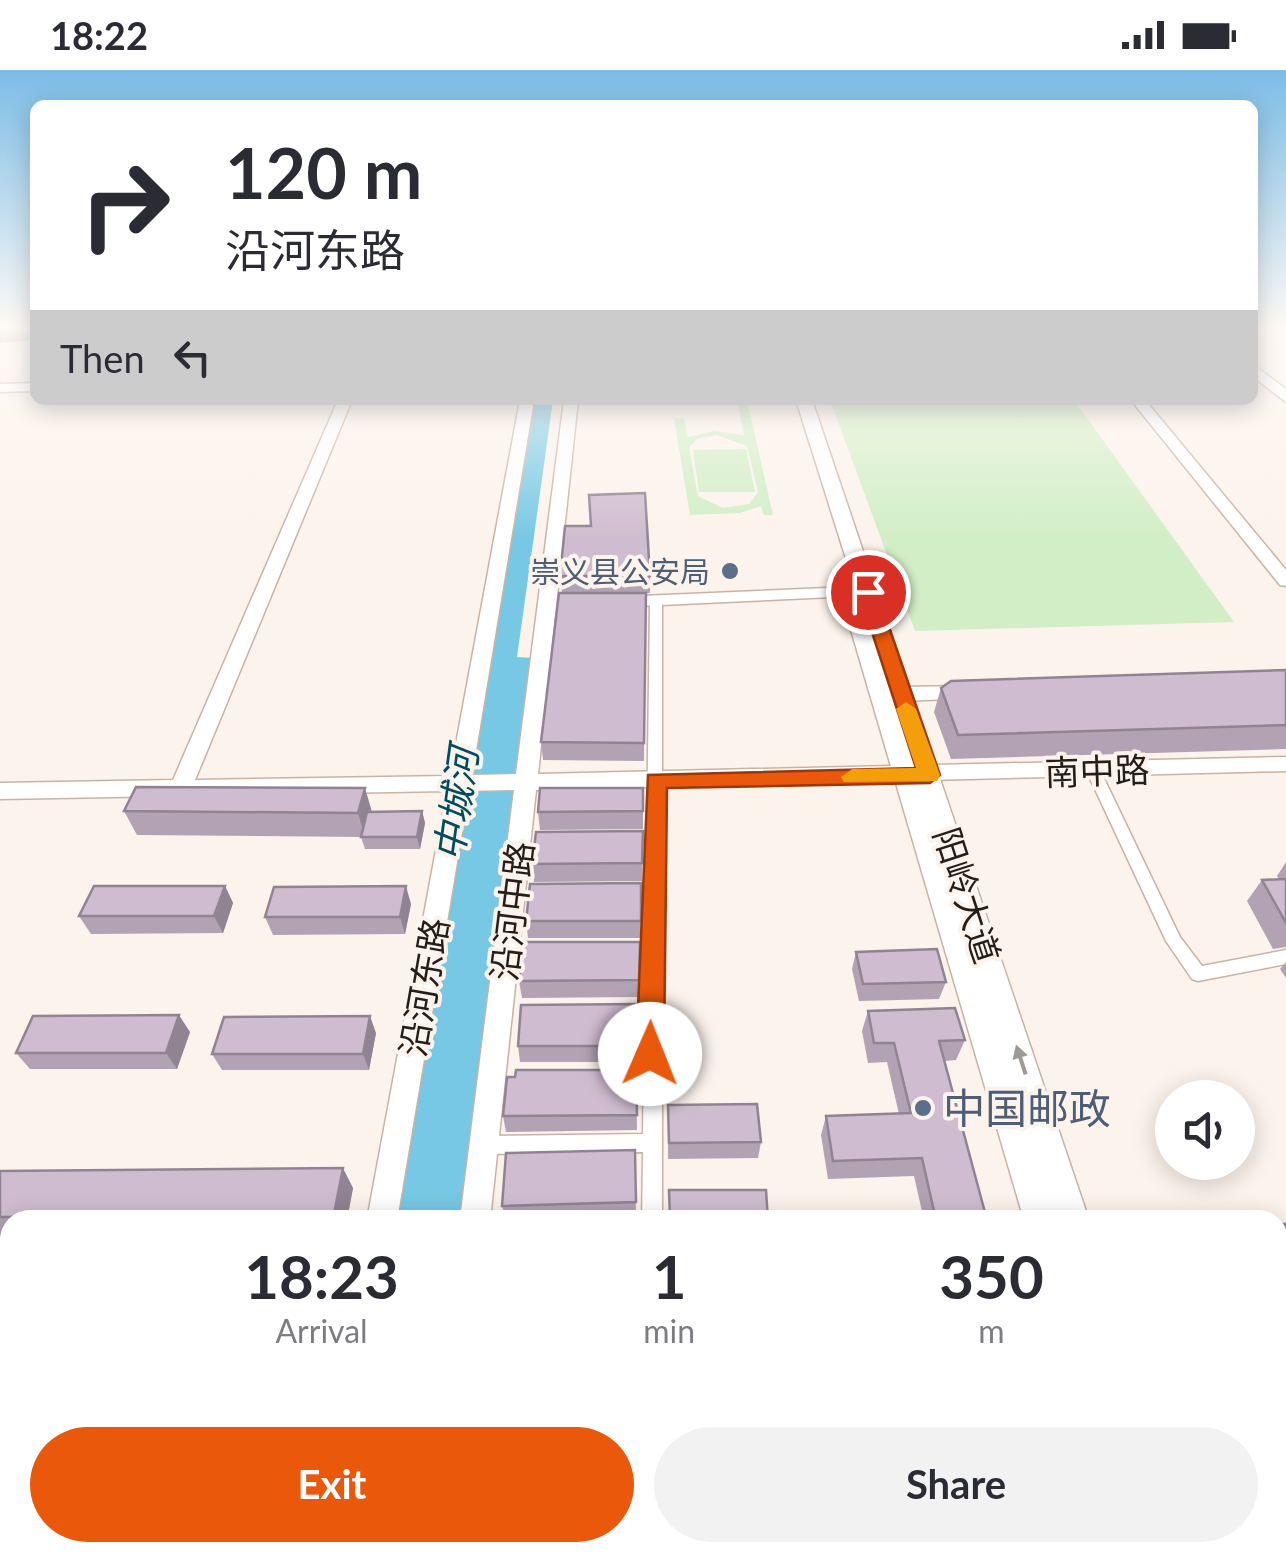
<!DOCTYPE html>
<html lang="en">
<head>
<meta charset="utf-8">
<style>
	body { margin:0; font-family:Lato,"Noto Sans SC",sans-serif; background:#f2f2f3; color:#2b2b33; height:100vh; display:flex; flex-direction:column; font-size:38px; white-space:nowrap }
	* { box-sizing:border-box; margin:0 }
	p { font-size:32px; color:#7c7c81 }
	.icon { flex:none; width:55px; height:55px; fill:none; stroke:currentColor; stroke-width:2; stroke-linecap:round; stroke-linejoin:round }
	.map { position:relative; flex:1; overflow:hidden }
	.details { position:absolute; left:0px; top:1140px; width:1288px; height:352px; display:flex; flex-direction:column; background:#fff; border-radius:30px 30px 0 0; box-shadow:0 5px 25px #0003 }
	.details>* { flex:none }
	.guide { position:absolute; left:30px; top:30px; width:1228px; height:305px; border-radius:15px; box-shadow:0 5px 25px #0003; background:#fff; color:#2b2b33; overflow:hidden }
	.buttons { position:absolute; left:1155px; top:1010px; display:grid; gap:20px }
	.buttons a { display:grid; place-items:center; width:100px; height:100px; border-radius:50%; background:#fff; box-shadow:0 5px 25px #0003; font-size:50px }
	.pin { position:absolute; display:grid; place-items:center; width:85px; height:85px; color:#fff; margin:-42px; border:5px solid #fff; border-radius:50%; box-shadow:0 2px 10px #0007 }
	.me { position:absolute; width:110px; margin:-55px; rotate:1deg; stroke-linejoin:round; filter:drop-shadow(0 0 8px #0008) }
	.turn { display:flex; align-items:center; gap:35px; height:210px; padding:0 30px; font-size:45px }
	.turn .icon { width:130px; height:130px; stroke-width:2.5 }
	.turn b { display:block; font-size:70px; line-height:85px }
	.then { display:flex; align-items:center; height:95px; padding:0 30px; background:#0003; gap:20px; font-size:38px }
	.eta { display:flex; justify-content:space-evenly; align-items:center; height:170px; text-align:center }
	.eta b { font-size:60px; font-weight:700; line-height:70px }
	.primary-button { display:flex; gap:20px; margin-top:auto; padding:20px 30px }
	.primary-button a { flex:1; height:115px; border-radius:60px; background:#ea580c; color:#fff; font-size:40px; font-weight:700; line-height:115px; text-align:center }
	.primary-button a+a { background:#f2f2f3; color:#2b2b33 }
	.status { display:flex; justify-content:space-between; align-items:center; height:70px; padding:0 50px; background:#fff; direction:ltr }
	.status svg { height:28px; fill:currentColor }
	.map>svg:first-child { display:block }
	.green { fill:#d1eec6; fill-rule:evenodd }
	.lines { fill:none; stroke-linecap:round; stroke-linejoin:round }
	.river { fill:#77c8e4; fill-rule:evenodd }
	.street-casing { stroke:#c8b3a3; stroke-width:3 }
	.secondary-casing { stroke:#c8b3a3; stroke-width:3 }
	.primary-casing { stroke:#c8b3a3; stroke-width:3 }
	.path { stroke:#888079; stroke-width:5; stroke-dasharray:8 8; stroke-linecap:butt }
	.street { fill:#fff; fill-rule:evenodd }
	.secondary { fill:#fff; fill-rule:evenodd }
	.primary { fill:#fff; fill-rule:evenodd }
	.wall { fill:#b2a2b3 }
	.shaded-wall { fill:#918492 }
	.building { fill:#cfbcd0; stroke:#918492; stroke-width:2.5 }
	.oneway { fill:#9d9997 }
	.route { fill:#ea580c; stroke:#983908; stroke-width:2.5 }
	.slow { fill:#f59e0b }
	.service-dot { fill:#5c6f8a; stroke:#fcf3ec; stroke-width:4 }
	.labels { text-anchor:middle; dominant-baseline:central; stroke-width:8; stroke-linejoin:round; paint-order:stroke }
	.far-service-label { font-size:30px; fill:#4e5e75; stroke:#fcf3ec; text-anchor:end }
	.street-label { font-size:35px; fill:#251d17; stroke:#fcf3ec }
	.water-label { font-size:38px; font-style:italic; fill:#014c5f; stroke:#fcf3ec }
	.near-service-label { font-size:42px; fill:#4e5e75; stroke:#fcf3ec; text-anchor:start }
</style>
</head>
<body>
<div class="status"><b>18:22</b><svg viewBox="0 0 49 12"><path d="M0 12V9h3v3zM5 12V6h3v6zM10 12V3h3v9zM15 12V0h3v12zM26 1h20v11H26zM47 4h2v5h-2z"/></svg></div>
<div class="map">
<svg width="1286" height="1491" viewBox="0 0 1286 1491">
	<rect width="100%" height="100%" fill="#fcf3ec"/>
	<path class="green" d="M737,330h10l26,115h-9l-3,-9 -21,7 -50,2 -16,-97h10l4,19 26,-6 30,4zM716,365l31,11 11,46 -9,12 -26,4 -25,-12 -9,-49 9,-8z
		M830,330h244l160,222 -319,9z
		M746,379l9,43h-56l-6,-42z"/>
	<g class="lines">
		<path class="river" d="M533,330h20l-36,257 17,1 4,6 -66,556h-79z
			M337,1482h81l-1,9h-82z"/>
		<defs>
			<path id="street" d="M656,528l6,4v618h-20l1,-68 -159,2 -7,-2 -3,-7 3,-7 7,-2 159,-2 7,-532z
				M1093,695l7,5 80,167 22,29 84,-16v14l-88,17 -6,-2 -26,-38 -80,-171z
				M644,1482h24l1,9h-26z"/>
			<path id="secondary" d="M35,313v8l-35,1v-8z
				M338,330h14l-157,380 255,-4 70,-376h14l-62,375 44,-1 48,-374h14l-40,374 748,-17v14l-750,19 -46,430h-30l54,-430 -45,1 -72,429h-30l80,-429 -447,8v-16l173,-3z
				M1131,330h14l141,170v16l-6,-1z
				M850,517l9,5 -3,4 -238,11 -9,-5 9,-5z
				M968,616l10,7 -3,5 -74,3 -10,-7 10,-7z
				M0,1210h10v32h-10z
				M302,1482h38l-2,9h-38z
				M417,1482h38l-1,9h-38z"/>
			<path id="primary" d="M1252,294l34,25v13l-34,-26z
				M796,330h16l277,820h-65l-185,-631 3,-4 12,-1z
				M1122,1482h80l3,9h-80z"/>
		</defs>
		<use href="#street" class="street-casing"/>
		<use href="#secondary" class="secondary-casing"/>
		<use href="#primary" class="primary-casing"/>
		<path class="path" d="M350,1491l1,-9"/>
		<use href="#street" class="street"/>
		<use href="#secondary" class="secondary"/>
		<use href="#primary" class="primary"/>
	</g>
	<path class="wall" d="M560,506h90v17h-4l-2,168 -101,-1 -2,-18 21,-149z
		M1286,600v79l-335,10 -17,-47 7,-24z
		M643,718v41l-103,1 -2,-18z
		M124,741h298l3,12 -5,26h-55l-4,-12 -224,-2z
		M643,761l-1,50 -108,1 -2,-18z
		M1286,792v85l-13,2 -26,-48 15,-21 17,-1 -2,-3z
		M641,813v55h-113l-2,-17z
		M225,816l8,17 -10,30 -132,1 -12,-18z
		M411,834l-6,30 -132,1 -8,-18z
		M640,872v55l-118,1 -3,-17z
		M856,882l90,30 -7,17 -80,2 -7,-32z
		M1286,892v16l-6,-9z
		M639,934v58h-119l-2,-16z
		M868,941l97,29 -9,20 -11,1 42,159h-63l-10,-44 -86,3 -7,-44 5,-19 73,-2 -12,-52 -19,1 -6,-32z
		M190,962l-13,37h-147l-14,-16z
		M376,963l-7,37h-147l-10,-16z
		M636,1000l1,60 -131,2 -3,-16z
		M668,1035l93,37 -3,16 -90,1z
		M635,1080l1,67 -130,3 -4,-14z
		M0,1101l353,17 -6,32h-337v16h-10z
		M1278,1154h8v87h-8z
		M1278,1374h8v78h-8z
		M822,1482h300l3,9h-302z"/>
	<path class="shaded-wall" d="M0,259h35v11l-35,3z
		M365,718l7,24 -7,25 -7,-24z
		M422,741l3,12 -5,26 -3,-12z
		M225,816l8,17 -10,30 -9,-17z
		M406,816l5,18 -6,30 -5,-17z
		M179,945l11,17 -13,37 -11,-16z
		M370,946l6,17 -7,37 -6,-16z
		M343,1098l10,20 -6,32h-10l-3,-6z"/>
	<path class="building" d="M645,423l5,83h-90l5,-50h26l-2,-31z
		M559,523h87l-2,150 -103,-1z
		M1286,600v55l-328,10 -17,-47 10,-7z
		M136,717l229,1 -7,25 -234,-2z
		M540,718h103v23l-105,1z
		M422,741l-5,26h-56l6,-25z
		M643,761l-1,32 -110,1 4,-32z
		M1286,809v44l-24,-43z
		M641,813v38h-115l4,-37z
		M94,816h131l-11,30h-135z
		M406,816l-6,31h-135l9,-30z
		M524,872h116l-1,38 -120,1z
		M937,879l9,33 -83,2 -7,-32z
		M639,934v42h-121l3,-41z
		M955,938l10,32 -26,1 48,179h-51l-14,-62 -89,3 -7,-45 85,-3 -17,-70h-20l-6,-32z
		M179,945l-13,38h-150l17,-37z
		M370,946l-7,38h-151l12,-37z
		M516,1000h120l1,45 -134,1 4,-39h8z
		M757,1034l4,38 -92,1 -1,-38z
		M635,1080l1,52 -134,4 4,-53z
		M343,1098l-9,46 -334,3v-46z
		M669,1120h97l2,30h-98z
		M1278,1154h8v66h-8z
		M1278,1374h8v64h-6l-2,-7z
		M830,1482h292l3,9h-294z"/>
	<defs><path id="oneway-solid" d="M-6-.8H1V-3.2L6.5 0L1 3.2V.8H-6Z" transform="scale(2.5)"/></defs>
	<use class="oneway" href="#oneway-solid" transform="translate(1021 990) rotate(-108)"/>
	<linearGradient id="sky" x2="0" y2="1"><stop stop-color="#7bbce6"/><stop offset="0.55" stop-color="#fefaf6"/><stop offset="1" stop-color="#fefaf6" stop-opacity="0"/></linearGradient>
	<rect width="1286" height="468" fill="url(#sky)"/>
	<path class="route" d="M861,518l16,4 63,183 -10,8 -263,5 -3,266 -4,9 -10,3 -10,-3 -4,-9 12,-279 268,-7 -57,-176z"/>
	<path class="slow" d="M906,632l10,7 24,66 -3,6 -93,1 -3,-5 11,-8 64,-1 -20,-59z"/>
	<g class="service-dot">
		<circle cx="730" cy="501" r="10"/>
		<circle cx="923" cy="1038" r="10"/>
	</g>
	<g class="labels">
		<g class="far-service-label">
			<text x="710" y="501">崇义县公安局</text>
		</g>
		<g class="street-label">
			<text transform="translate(1097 700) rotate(-2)">南中路</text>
			<text transform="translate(968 825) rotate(72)">阳岭大道</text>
			<text transform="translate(511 841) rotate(-83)">沿河中路</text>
			<text transform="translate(423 917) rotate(-80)">沿河东路</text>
		</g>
		<g class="water-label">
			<text transform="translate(455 734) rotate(-82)">中城河</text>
		</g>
		<g class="near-service-label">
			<text x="943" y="1038">中国邮政</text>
		</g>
	</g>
</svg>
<div class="buttons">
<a><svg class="icon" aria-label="sound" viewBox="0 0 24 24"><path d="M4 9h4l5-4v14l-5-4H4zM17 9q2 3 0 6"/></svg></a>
</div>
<div class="pin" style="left:868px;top:522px;background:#d93025"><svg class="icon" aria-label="arrive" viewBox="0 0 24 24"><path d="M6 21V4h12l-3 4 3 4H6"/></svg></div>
<svg class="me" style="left:650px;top:984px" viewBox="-20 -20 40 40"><circle r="19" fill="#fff"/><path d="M0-13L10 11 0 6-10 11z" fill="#ea580c"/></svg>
<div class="guide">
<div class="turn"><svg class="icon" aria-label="right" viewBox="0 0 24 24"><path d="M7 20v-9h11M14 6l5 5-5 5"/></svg><div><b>120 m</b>沿河东路</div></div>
<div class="then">Then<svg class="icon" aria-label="left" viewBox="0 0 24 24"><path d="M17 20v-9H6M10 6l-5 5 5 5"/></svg></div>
</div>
<section class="details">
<div class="eta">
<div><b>18:23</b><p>Arrival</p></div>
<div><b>1</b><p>min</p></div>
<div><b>350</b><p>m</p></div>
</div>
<div class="primary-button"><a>Exit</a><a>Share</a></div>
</section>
</div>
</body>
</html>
